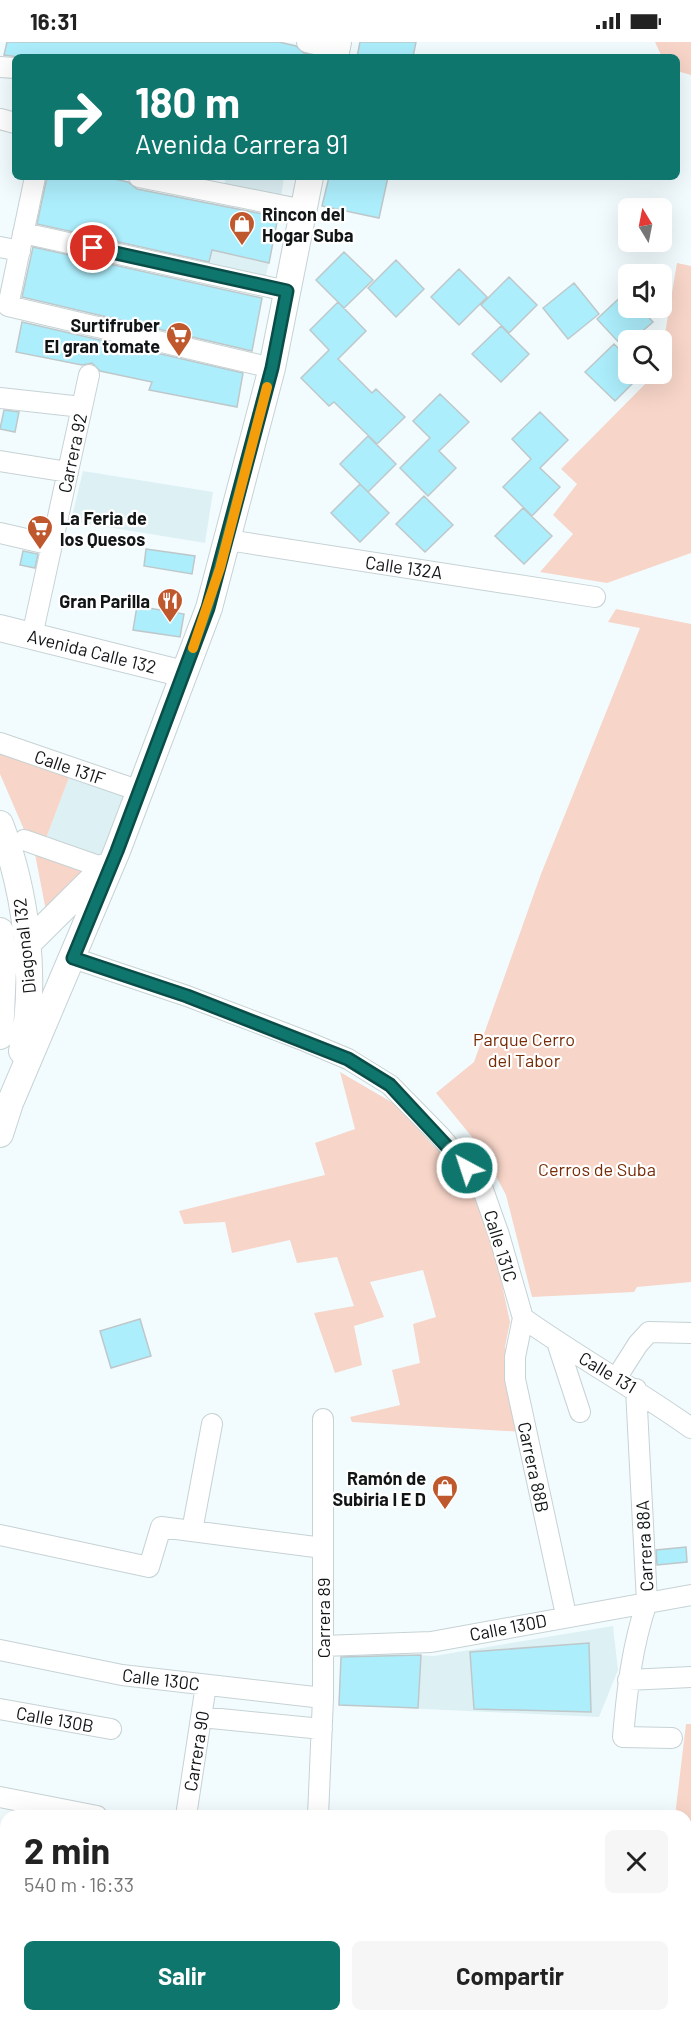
<!DOCTYPE html>
<html lang="es">
<head>
<meta charset="utf-8">
<style>
	body { margin:0; font-family:Barlow,sans-serif; background:#f6f6f6; color:#222; height:100vh; display:flex; flex-direction:column; font-size:22px; white-space:nowrap }
	* { box-sizing:border-box; margin:0 }
	p { font-size:20px; color:#767676 }
	.icon { flex:none; width:33px; height:33px; fill:none; stroke:currentColor; stroke-width:2; stroke-linecap:round; stroke-linejoin:round }
	.map { position:relative; flex:1; overflow:hidden }
	.sheet { position:absolute; left:0px; top:1768px; width:692px; height:212px; display:flex; flex-direction:column; background:#fff; border-radius:18px 18px 0 0; box-shadow:0 6px 24px #0002 }
	.sheet>* { flex:none }
	.hud { position:absolute; left:12px; top:12px; width:668px; height:126px; border-radius:9px; box-shadow:0 6px 24px #0002; background:#0f766e; color:#fff; overflow:hidden }
	.needle { width:39px; rotate:350deg }
	.tools { position:absolute; left:618px; top:156px; display:grid; gap:12px }
	.tools a { display:grid; place-items:center; width:54px; height:54px; border-radius:9px; background:#fff; box-shadow:0 6px 24px #0002; font-size:30px }
	.pin { position:absolute; display:grid; place-items:center; width:51px; height:51px; color:#fff; margin:-26px; border:3px solid #fff; border-radius:50%; box-shadow:0 2px 6px #0007 }
	.me { position:absolute; width:66px; margin:-33px; rotate:320deg; stroke-linejoin:round; filter:drop-shadow(0 0 4px #0008) }
	.turn { display:flex; align-items:center; gap:21px; height:126px; padding:0 24px; font-size:27px }
	.turn .icon { width:78px; height:78px; stroke-width:2.5 }
	.turn b { display:block; font-size:42px; line-height:51px }
	.round { display:grid; place-items:center; flex:none; width:63px; height:63px; border-radius:9px; background:#f6f6f6 }
	.headline { display:flex; align-items:center; justify-content:space-between; height:102px; padding:0 24px }
	h1 { font-size:36px; font-weight:700; line-height:45px }
	.primary-button { display:flex; gap:12px; margin-top:auto; padding:12px 24px }
	.primary-button a { flex:1; height:69px; border-radius:9px; background:#0f766e; color:#fff; font-size:24px; font-weight:700; line-height:69px; text-align:center }
	.primary-button a+a { background:#f6f6f6; color:#222 }
	.status { display:flex; justify-content:space-between; align-items:center; height:42px; padding:0 30px; background:#fff; direction:ltr }
	.status svg { height:16px; fill:currentColor }
	.map>svg:first-child { display:block }
	.built { fill:#ddf0f4 }
	.green { fill:#f7d5c8 }
	.building { fill:#adeefc; stroke:#bec8ca; stroke-width:1.5 }
	.lines { fill:none; stroke-linecap:round; stroke-linejoin:round }
	.minor-casing { stroke:#c7d2d4; stroke-width:22 }
	.major-casing { stroke:#c7d2d4; stroke-width:28 }
	.minor { stroke:#fff; stroke-width:20 }
	.major { stroke:#fff; stroke-width:26 }
	.route-casing { stroke:#0a4d48; stroke-width:15 }
	.route { stroke:#0f766e; stroke-width:10 }
	.slow { stroke:#f59e0b; stroke-width:10 }
	.labels { text-anchor:middle; dominant-baseline:central; stroke-width:4.5; stroke-linejoin:round; paint-order:stroke }
	.poi-label { font-size:18px; font-weight:bold; fill:#121516; stroke:#fff; text-anchor:end }
	.street-label { font-size:18px; fill:#121516; stroke:#fff }
	.park-label { font-size:18px; fill:#772c07; stroke:#fff }
</style>
</head>
<body>
<div class="status"><b>16:31</b><svg viewBox="0 0 49 12"><path d="M0 12V9h3v3zM5 12V6h3v6zM10 12V3h3v9zM15 12V0h3v12zM26 1h20v11H26zM47 4h2v5h-2z"/></svg></div>
<div class="map">
<svg width="691" height="1979" viewBox="0 0 691 1979">
	<rect width="100%" height="100%" fill="#f2fcff"/>
	<path class="built" d="M226,135h58l-3,20 -57,-11z
		M212,208l57,13 -4,16 -57,-14z
		M83,429l130,21 -8,51 -134,-22z
		M71,730l57,21 -27,68 -56,-20z
		M613,1584l5,44 -19,47 -260,-12 2,-54 93,5z"/>
	<path class="green" d="M655,0h36v33l-14,-4 -1,-14h-14z
		M677,221l14,3v287l-84,30 -67,-11 33,-38 -20,-19 24,-31 -16,-15 94,-95h7v-23z
		M616,567l75,15v658l-54,5 -3,5 -102,5 -26,-102 -25,-47 -45,-55 38,-31 67,-188 99,-246 -32,-6z
		M0,705l71,25 -26,69 -20,-9 -25,-58z
		M34,807l58,20 -45,47z
		M340,1030l53,31 72,76 25,50 20,93 -5,25 20,85 -173,-10 -2,-5 50,-12 -8,-35 28,-7 -7,-39 23,-7 -13,-47 -53,12 14,35 -30,9 8,39 -27,8 -21,-60 40,-7 -17,-49 -40,6 -7,-23 -58,13 -7,-31 -41,2 -5,-13 146,-36 -10,-32 40,-14z
		M686,1682h5v134l-5,-1v-41h-11z"/>
	<path class="building" d="M7,0h272l17,4 8,7 14,4h-299l-15,-2z
		M360,0h56l-3,15h-56z
		M47,135h58l23,5 9,7 141,28 -9,46 -57,-13 -3,12 -172,-38z
		M329,135h59l-9,41 -57,-12z
		M33,205l229,51 -10,53 -230,-54z
		M344,210l29,28 -29,28 -28,-28z
		M396,218l28,29 -28,28 -28,-29z
		M459,227l28,28 -28,28 -28,-28z
		M509,235l28,28 -28,28 -28,-28z
		M574,241l25,31 -31,25 -25,-31z
		M628,248v18h12l13,14 -21,18h-4l-4,8 -27,-29z
		M338,260l28,29 -28,28 34,34 4,-4 29,28 -28,27 -43,-42 -5,4 -28,-28 28,-28 -19,-20z
		M22,280l221,51 -6,34 -88,-17 3,-8 -52,-11 -8,-8 -10,2 -66,-13z
		M501,284l28,28 -28,28 -29,-28z
		M614,302l14,14v16h14l-27,27 -30,-29z
		M440,352l29,28 -30,29 17,17 -28,28 -28,-28 30,-30 -17,-17z
		M4,368l15,2 -4,20 -15,-3z
		M540,370l28,28 -28,28 20,19 -28,29 -29,-29 28,-28 -19,-20z
		M368,394l28,28 -28,28 -28,-28z
		M360,442l29,29 -29,29 -29,-29z
		M424,454l29,29 -28,27 -29,-28z
		M523,466l29,28 -28,28 -29,-28z
		M146,507l49,7 -3,18 -48,-8z
		M23,509l15,3 -3,14 -15,-3z
		M137,564l47,8 -4,23 -47,-7z
		M140,1277l11,37 -40,12 -11,-37z
		M686,1505l1,15 -30,3 -1,-15z
		M589,1601l2,69 -117,-3 -4,-57z
		M421,1613l-3,53 -79,-3 2,-48z"/>
	<g class="lines">
		<defs>
			<path id="minor" d="M307,0l29,7
				M0,25l15,1
				M0,77l15,4
				M35,135l-27,129 264,62
				M139,135l165,33
				M23,191l264,58
				M0,205l20,4
				M0,356l82,9
				M0,419l68,11
				M0,491l52,12
				M228,498l367,57
				M32,594l57,-261
				M0,701l140,48
				M24,798l80,28
				M73,916l114,38 118,45 43,18 42,26 50,51 41,48 18,51 24,83 -8,39v22l51,236
				M523,1276c55,39 113,71 168,110
				M557,1300l23,70
				M617,1335l21,-33 11,-12 42,1
				M636,1347l11,213c-15,44 -20,88 -24,135l49,1
				M192,1489l20,-107
				M0,1493l149,32 12,-40 162,21
				M323,1604l108,-4 260,-47
				M0,1608l122,25 201,23
				M628,1638l63,-3
				M0,1667l111,20
				M201,1675l121,12
				M0,1755l97,19
				M186,1774l20,-131
				M318,1774l5,-118v-279
				M686,1836l5,1
				M0,1909h6
				M686,1917h5
				M581,1974v5
				M155,1979l1,-5
				M247,1979l1,-5
				M418,1979l1,-5
				M511,1979l1,-5"/>
			<path id="major" d="M335,15l3,-15
				M0,586l184,46
				M0,782c26,67 38,157 22,227
				M0,889l3,37 -3,68
				M3,926l102,-101
				M0,1092l10,-31 107,-252 92,-243 63,-240 38,-191"/>
		</defs>
		<use href="#minor" class="minor-casing"/>
		<use href="#major" class="major-casing"/>
		<use href="#minor" class="minor"/>
		<use href="#major" class="major"/>
	</g>
	<g class="lines">
		<defs>
			<path id="route" d="M93,206l194,43 -15,77 -64,240 -91,243 -44,107 114,38 161,63 42,26 77,83"/>
		</defs>
		<use href="#route" class="route-casing"/>
		<use href="#route" class="route"/>
		<path class="slow" d="M193,606l27,-80 47,-181"/>
	</g>
	<defs>
		<symbol id="shop-pin" viewBox="-11 -11 22 30"><path d="M0 17L-7.5 6A9.5 9.5 0 1 1 7.5 6Z" fill="#bf592d" stroke="#fff"/><path d="M-5-2.5h2.3a2.7 3.5 0 0 1 5.4 0H5L5.5 6h-11ZM-1.5-2.5h3a1.5 2.3 0 0 0-3 0Z" fill="#fff"/></symbol>
		<symbol id="supermarket-pin" viewBox="-11 -11 22 30"><path d="M0 17L-7.5 6A9.5 9.5 0 1 1 7.5 6Z" fill="#bf592d" stroke="#fff"/><path d="M-6-5.5h2.5l.6 2H6L4.5 2H-2.5L-4.4-4H-6ZM-1.5 3.2a1.3 1.3 0 1 0 .1 0ZM3 3.2a1.3 1.3 0 1 0 .1 0Z" fill="#fff"/></symbol>
		<symbol id="restaurant-pin" viewBox="-11 -11 22 30"><path d="M0 17L-7.5 6A9.5 9.5 0 1 1 7.5 6Z" fill="#bf592d" stroke="#fff"/><path d="M-5-6h1v4h1v-4h1v4h1v-4h1v5L-1.5 .5V6h-2V.5L-5-1ZM5-6V6H3V1.5H1.5Q1.5-4 5-6Z" fill="#fff"/></symbol>
	</defs>
	<g fill-rule="evenodd">
		<use href="#shop-pin" x="227" y="167" width="30" height="40"/>
		<use href="#supermarket-pin" x="164" y="278" width="30" height="40"/>
		<use href="#supermarket-pin" x="25" y="471" width="30" height="40"/>
		<use href="#restaurant-pin" x="155" y="544" width="30" height="40"/>
		<use href="#shop-pin" x="430" y="1431" width="30" height="40"/>
	</g>
	<g class="labels">
		<g class="poi-label">
			<text x="262" y="172" text-anchor="start">Rincon del<tspan x="262" dy="21">Hogar Suba</tspan></text>
			<text x="160" y="283">Surtifruber<tspan x="160" dy="21">El gran tomate</tspan></text>
			<text x="60" y="476" text-anchor="start">La Feria de<tspan x="60" dy="21">los Quesos</tspan></text>
			<text x="150" y="559">Gran Parilla</text>
			<text x="426" y="1436">Ramón de<tspan x="426" dy="21">Subiria I E D</tspan></text>
		</g>
		<g class="street-label">
			<text transform="translate(72 411) rotate(-78)">Carrera 92</text>
			<text transform="translate(404 525) rotate(8)">Calle 132A</text>
			<text transform="translate(92 609) rotate(14)">Avenida Calle 132</text>
			<text transform="translate(70 725) rotate(19)">Calle 131F</text>
			<text transform="translate(24 904) rotate(-96)">Diagonal 132</text>
			<text transform="translate(501 1204) rotate(73)">Calle 131C</text>
			<text transform="translate(608 1330) rotate(31)">Calle 131</text>
			<text transform="translate(534 1425) rotate(78)">Carrera 88B</text>
			<text transform="translate(644 1504) rotate(-93)">Carrera 88A</text>
			<text transform="translate(323 1576) rotate(-90)">Carrera 89</text>
			<text transform="translate(508 1585) rotate(-11)">Calle 130D</text>
			<text transform="translate(161 1637) rotate(7)">Calle 130C</text>
			<text transform="translate(55 1677) rotate(10)">Calle 130B</text>
			<text transform="translate(196 1709) rotate(-81)">Carrera 90</text>
		</g>
		<g class="park-label">
			<text x="524" y="997">Parque Cerro<tspan x="524" dy="21">del Tabor</tspan></text>
			<text x="597" y="1127">Cerros de Suba</text>
		</g>
	</g>
</svg>
<div class="tools">
<a><svg class="needle" viewBox="-14 -14 28 28"><path d="M0-13l5 13h-10z" fill="#e53935"/><path d="M0 13l5-13h-10z" fill="#767676"/></svg></a>
<a><svg class="icon" aria-label="sound" viewBox="0 0 24 24"><path d="M4 9h4l5-4v14l-5-4H4zM17 9q2 3 0 6"/></svg></a>
<a><svg class="icon" aria-label="search" viewBox="0 0 24 24"><circle cx="10" cy="10" r="6"/><path d="M15 15l6 6"/></svg></a>
</div>
<div class="pin" style="left:93px;top:206px;background:#d93025"><svg class="icon" aria-label="arrive" viewBox="0 0 24 24"><path d="M6 21V4h12l-3 4 3 4H6"/></svg></div>
<svg class="me" style="left:467px;top:1126px" viewBox="-20 -20 40 40"><circle r="17" fill="#0f766e" stroke="#fff" stroke-width="3"/><path d="M0-11L8 9 0 5-8 9z" fill="#fff"/></svg>
<div class="hud">
<div class="turn"><svg class="icon" aria-label="right" viewBox="0 0 24 24"><path d="M7 20v-9h11M14 6l5 5-5 5"/></svg><div><b>180 m</b>Avenida Carrera 91</div></div>
</div>
<section class="sheet">
<div class="headline"><div><h1>2 min</h1><p>540 m · 16:33</p></div><a class="round"><svg class="icon" aria-label="close" viewBox="0 0 24 24"><path d="M6 6l12 12M18 6L6 18"/></svg></a></div>
<div class="primary-button"><a>Salir</a><a>Compartir</a></div>
</section>
</div>
</body>
</html>
